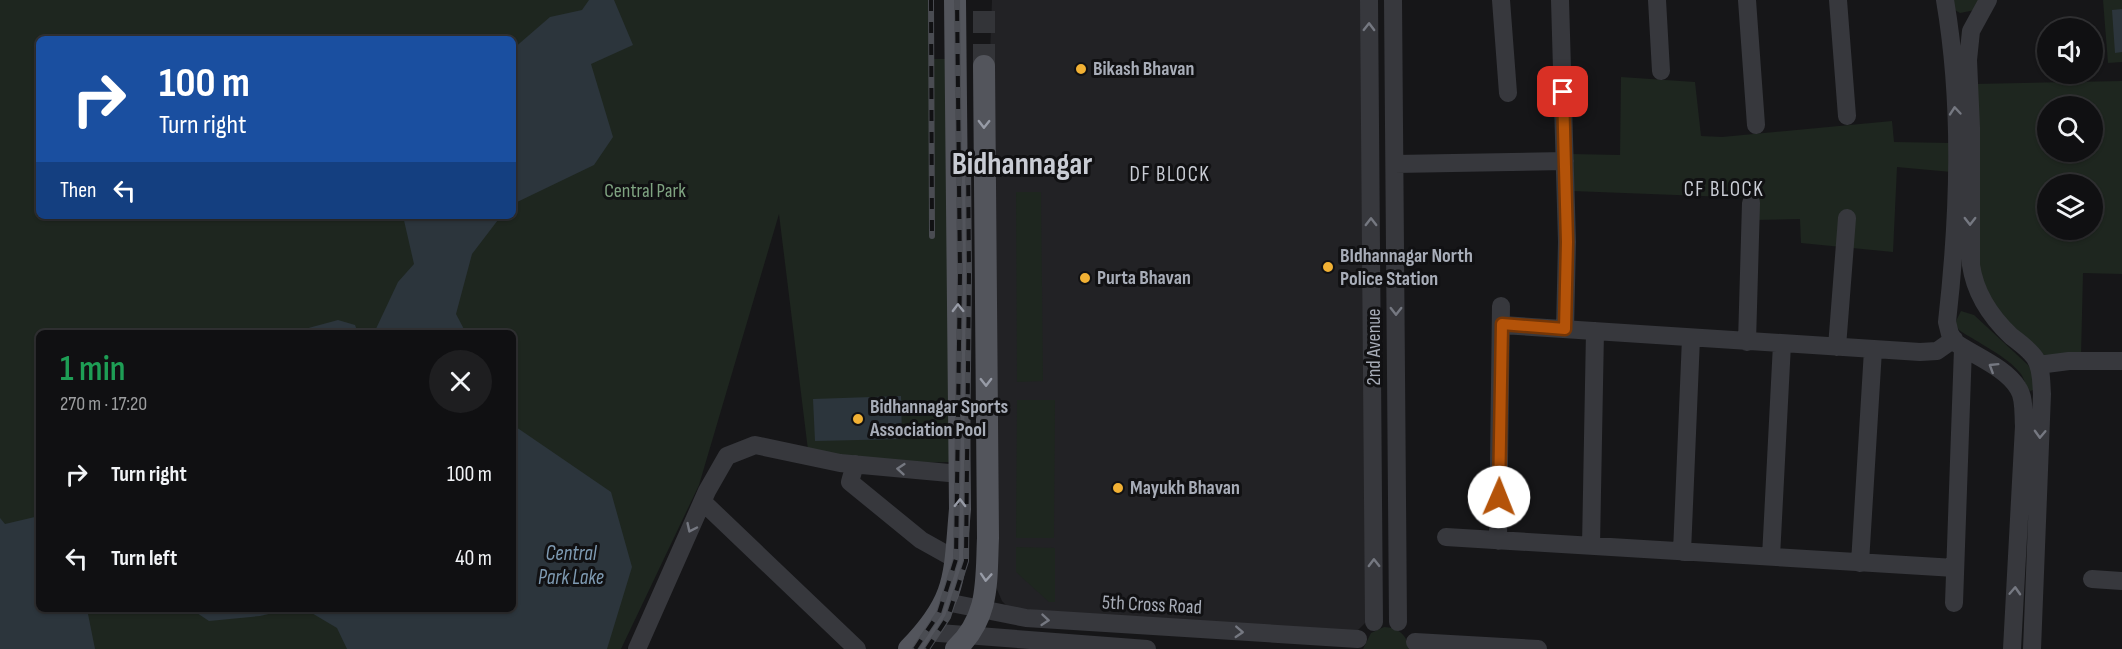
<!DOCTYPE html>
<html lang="en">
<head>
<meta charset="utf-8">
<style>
	body { margin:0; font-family:"Sofia Sans Condensed",sans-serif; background:#1e1e20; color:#f1f3f6; height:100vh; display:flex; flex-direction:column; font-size:22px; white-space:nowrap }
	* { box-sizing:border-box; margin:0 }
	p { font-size:20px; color:#9c9d9f }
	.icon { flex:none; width:33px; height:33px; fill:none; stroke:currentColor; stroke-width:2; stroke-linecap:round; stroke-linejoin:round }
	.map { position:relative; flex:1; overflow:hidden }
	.panel { position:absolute; left:36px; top:330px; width:480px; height:282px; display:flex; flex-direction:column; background:#101012; border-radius:9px; box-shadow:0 2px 4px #0004,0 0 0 2px #303032 }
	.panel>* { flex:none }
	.guide { position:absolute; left:36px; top:36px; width:480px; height:183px; border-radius:9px; box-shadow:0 2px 4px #0004,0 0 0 2px #303032; background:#1a4fa0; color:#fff; overflow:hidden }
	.fabs { position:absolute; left:2037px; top:18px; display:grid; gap:12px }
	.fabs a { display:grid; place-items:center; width:66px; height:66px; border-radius:50%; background:#101012; box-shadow:0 2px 4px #0004,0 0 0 2px #303032; font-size:30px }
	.pin { position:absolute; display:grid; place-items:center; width:51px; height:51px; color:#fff; margin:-26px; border-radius:12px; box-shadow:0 3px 9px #0006 }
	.me { position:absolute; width:66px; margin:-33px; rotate:1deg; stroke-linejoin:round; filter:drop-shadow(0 0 4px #0008) }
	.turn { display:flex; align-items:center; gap:21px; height:126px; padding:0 24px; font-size:27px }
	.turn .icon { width:78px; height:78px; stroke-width:2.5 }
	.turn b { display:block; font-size:42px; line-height:51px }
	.then { display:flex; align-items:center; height:57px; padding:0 24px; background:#0003; gap:12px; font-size:22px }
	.round { display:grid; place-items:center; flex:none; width:63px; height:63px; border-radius:32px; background:#1e1e20 }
	.headline { display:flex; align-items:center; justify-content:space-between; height:102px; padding:0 24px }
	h1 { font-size:36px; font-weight:600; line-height:45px; color:#1e9e55 }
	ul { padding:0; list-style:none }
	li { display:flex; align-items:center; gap:18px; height:84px; padding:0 24px }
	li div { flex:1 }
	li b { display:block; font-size:22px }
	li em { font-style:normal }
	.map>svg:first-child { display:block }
	.built { fill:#222225 }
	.green { fill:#1e261f; fill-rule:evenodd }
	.water { fill:#2c353c }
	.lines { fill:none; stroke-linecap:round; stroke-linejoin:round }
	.major-tunnel { stroke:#333438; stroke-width:22; stroke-dasharray:22 11; stroke-linecap:butt }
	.minor { stroke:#37383d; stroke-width:18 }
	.major { stroke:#53555c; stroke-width:22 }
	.rail-casing { stroke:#4a4c52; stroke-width:6 }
	.rail { stroke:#111113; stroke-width:4; stroke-dasharray:11; stroke-linecap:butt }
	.oneway { stroke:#757881 }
	.oneway2 { stroke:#979ba6 }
	.route-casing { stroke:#753606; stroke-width:15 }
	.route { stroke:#b45309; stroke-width:10 }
	.poi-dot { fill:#f2b134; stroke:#111113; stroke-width:2 }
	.labels { text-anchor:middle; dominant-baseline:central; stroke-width:6; stroke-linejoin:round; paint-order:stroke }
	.poi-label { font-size:20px; font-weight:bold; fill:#a8adb8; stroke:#111113; text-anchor:start }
	.park-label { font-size:20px; fill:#7fa381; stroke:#111113 }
	.street-label { font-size:20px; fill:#a8adb8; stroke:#111113 }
	.neighbourhood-label { font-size:21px; letter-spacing:1.5px; fill:#c9ccd4; stroke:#111113 }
	.water-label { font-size:21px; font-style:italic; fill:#7f9bb3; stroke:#111113 }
	.town-label { font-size:32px; font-weight:bold; fill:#c9ccd4; stroke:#111113 }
</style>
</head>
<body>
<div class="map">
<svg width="2122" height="649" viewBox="0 0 2122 649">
	<rect width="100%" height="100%" fill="#161618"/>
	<path class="built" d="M992,0h373l5,618 -16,16 -345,-26 -7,-7 -9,-21 -4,-498z"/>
	<path class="green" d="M0,0h932l1,59h13l9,403 -51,1 -96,-13 -29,-236 -80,271 -78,164h-621zM39,39h474v177h-474zM39,333h474v276h-474z
		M1952,0h31l-8,10 -15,3 -5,-3z
		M2103,0h19v62l-14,1z
		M1621,77l74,5 6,54 21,1 170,-16 2,21 57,1 1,29 -55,-5 -4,85 -92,-9 -1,-24 -48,1 2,-22 -182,-7 -1,-37 49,1z
		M2122,81v193l-39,-1 -2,83 -33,6 -49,-45 -22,-51 -3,-182zM2048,106h44v46h-44zM2048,184h44v46h-44z
		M1016,192h25l2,189 -26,1z
		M1961,311l13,4 54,50 5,8v17l-3,1c-5,-5 -5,-11 -9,-17 -14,-18 -43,-31 -62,-44l-4,-7z
		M1017,400h38l-1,138h-38z
		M1016,547l39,1v54h-6l-33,-30z
		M1384,627c14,1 23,7 25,22h-46l8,-16z"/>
	<path class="water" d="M589,0h25l19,45 -42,19 22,73 -19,28 -81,39v-155l37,-32 32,-7z
		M2122,9v43l-7,1 -3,-43z
		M403,216h98l-29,38 -16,60 10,19h-92l24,-51 16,-18z
		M338,320l17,5 3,8h-68z
		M901,396l1,43 -87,2 -2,-42z
		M513,422l3,5 95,65 21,75 -25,82h-260l-10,-21 -32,-19h208z
		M39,516v93h48l8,40h-95v-131l5,6z
		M191,609h99l-30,7 -51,5z"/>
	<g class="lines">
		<path class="major-tunnel" d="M984,66v-66"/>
		<path class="minor" d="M1369,0l5,622
			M1393,0l5,622
			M1501,0l7,93
			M1560,0l7,242 -2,87
			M1657,0l4,71
			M1747,0l9,125
			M1838,0l9,116
			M1945,0c18,106 14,215 2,322l3,12 6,9c19,13 50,25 62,45 7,10 5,26 6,38l-12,223
			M1988,0l-17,31 -3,29 3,68v137c4,28 19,51 40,71 8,6 19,14 24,22 7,10 6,24 7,36l-10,255
			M1395,164l170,-3
			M1502,325l418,27 17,-1 17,-12
			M1747,342l4,-139
			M1837,347l10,-129
			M2038,365l31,-4h53
			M855,464l-5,18 71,58 34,19
			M703,502l154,147
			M1446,537l509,31
			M1498,541l3,-235
			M1591,546l4,-215
			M1682,552l9,-214
			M1771,557l11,-213
			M1860,563l13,-213
			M2092,579l30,2
			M946,602l80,16 332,21
			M1954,603l9,-255
			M926,632l221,17
			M1415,642l123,7
			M637,649l70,-158 20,-35 28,-11 85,18 120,11"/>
		<path class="major" d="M909,649c49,-50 45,-73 51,-140l-5,-509
			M956,649c34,-33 30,-67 32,-111l-4,-472"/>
		<defs>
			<path id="rail" d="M931,0l1,236
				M915,649l24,-36 17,-54 4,-286 -3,-273
				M927,649l21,-32 18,-56 3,-288 -1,-114"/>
		</defs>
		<use href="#rail" class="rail-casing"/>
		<use href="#rail" class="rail"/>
	</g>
	<defs><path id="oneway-chevron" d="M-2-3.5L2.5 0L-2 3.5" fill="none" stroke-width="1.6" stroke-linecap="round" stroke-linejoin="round" transform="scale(1.5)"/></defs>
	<g class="oneway">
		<use href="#oneway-chevron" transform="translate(1369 27) rotate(-89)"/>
		<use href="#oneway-chevron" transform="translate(1955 111) rotate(-95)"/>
		<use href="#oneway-chevron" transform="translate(1970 221) rotate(90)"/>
		<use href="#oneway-chevron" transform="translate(1371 222) rotate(-90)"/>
		<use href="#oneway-chevron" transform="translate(1396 311) rotate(90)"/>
		<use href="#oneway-chevron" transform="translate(1993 367) rotate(-148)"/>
		<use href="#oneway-chevron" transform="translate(2040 434) rotate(92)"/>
		<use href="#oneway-chevron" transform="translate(901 469) rotate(-175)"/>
		<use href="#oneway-chevron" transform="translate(691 528) rotate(115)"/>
		<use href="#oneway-chevron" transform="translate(1374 563) rotate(-91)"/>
		<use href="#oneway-chevron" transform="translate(2015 591) rotate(-87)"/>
		<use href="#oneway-chevron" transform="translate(1045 620) rotate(5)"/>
		<use href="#oneway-chevron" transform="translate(1239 632) rotate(3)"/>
	</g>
	<g class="oneway2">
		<use href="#oneway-chevron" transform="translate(984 124) rotate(91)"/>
		<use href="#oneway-chevron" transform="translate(958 308) rotate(-91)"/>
		<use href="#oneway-chevron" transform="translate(986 382) rotate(89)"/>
		<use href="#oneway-chevron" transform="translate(960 503) rotate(-89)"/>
		<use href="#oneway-chevron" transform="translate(986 577) rotate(94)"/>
	</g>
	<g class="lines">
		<defs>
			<path id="route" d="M1499,497l3,-173 63,5 2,-87 -4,-150"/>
		</defs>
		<use href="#route" class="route-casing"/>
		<use href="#route" class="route"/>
	</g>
	<g class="poi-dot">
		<circle cx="1081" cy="69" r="6"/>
		<circle cx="1328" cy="267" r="6"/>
		<circle cx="1085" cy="278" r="6"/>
		<circle cx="858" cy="419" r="6"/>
		<circle cx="1118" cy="488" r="6"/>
	</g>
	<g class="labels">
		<g class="poi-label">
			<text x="1093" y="69">Bikash Bhavan</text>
			<text x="1340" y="256">BIdhannagar North<tspan x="1340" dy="23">Police Station</tspan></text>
			<text x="1097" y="278">Purta Bhavan</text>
			<text x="870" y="407">Bidhannagar Sports<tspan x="870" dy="23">Association Pool</tspan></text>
			<text x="1130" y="488">Mayukh Bhavan</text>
		</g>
		<g class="park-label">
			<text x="645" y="191">Central Park</text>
		</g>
		<g class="street-label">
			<text transform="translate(1374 347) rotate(-90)">2nd Avenue</text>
			<text transform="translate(1152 605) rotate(3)">5th Cross Road</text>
		</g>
		<g class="neighbourhood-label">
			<text x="1170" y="174">DF BLOCK</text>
			<text x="1724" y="189">CF BLOCK</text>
		</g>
		<g class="water-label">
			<text x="571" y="553">Central<tspan x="571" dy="24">Park Lake</tspan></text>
		</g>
		<g class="town-label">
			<text x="1022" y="164">Bidhannagar</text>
		</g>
	</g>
</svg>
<div class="fabs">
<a><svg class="icon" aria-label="sound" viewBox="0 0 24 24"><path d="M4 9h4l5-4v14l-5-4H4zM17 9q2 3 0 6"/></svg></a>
<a><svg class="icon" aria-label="search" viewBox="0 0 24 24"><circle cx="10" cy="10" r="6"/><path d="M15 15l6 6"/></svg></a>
<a><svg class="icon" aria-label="layers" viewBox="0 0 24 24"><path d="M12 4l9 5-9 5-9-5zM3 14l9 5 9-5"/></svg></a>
</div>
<div class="pin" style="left:1563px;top:92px;background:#d93025"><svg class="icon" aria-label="arrive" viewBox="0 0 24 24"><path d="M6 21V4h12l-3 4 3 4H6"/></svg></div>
<svg class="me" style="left:1499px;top:497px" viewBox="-20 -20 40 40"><circle r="19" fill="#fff"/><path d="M0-13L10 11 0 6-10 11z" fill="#b45309"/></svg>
<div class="guide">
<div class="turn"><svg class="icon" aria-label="right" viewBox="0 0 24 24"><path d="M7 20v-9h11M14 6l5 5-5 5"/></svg><div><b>100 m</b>Turn right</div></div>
<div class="then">Then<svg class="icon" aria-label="left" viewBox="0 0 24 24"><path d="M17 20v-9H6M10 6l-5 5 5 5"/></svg></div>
</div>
<section class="panel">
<div class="headline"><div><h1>1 min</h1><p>270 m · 17:20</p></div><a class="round"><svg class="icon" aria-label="close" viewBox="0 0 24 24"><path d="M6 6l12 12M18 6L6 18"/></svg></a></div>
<ul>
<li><svg class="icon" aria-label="right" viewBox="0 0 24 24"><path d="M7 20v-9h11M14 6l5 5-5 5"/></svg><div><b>Turn right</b></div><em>100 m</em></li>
<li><svg class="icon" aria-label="left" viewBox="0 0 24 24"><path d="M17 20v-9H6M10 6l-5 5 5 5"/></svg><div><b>Turn left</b></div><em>40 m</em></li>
</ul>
</section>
</div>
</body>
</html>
